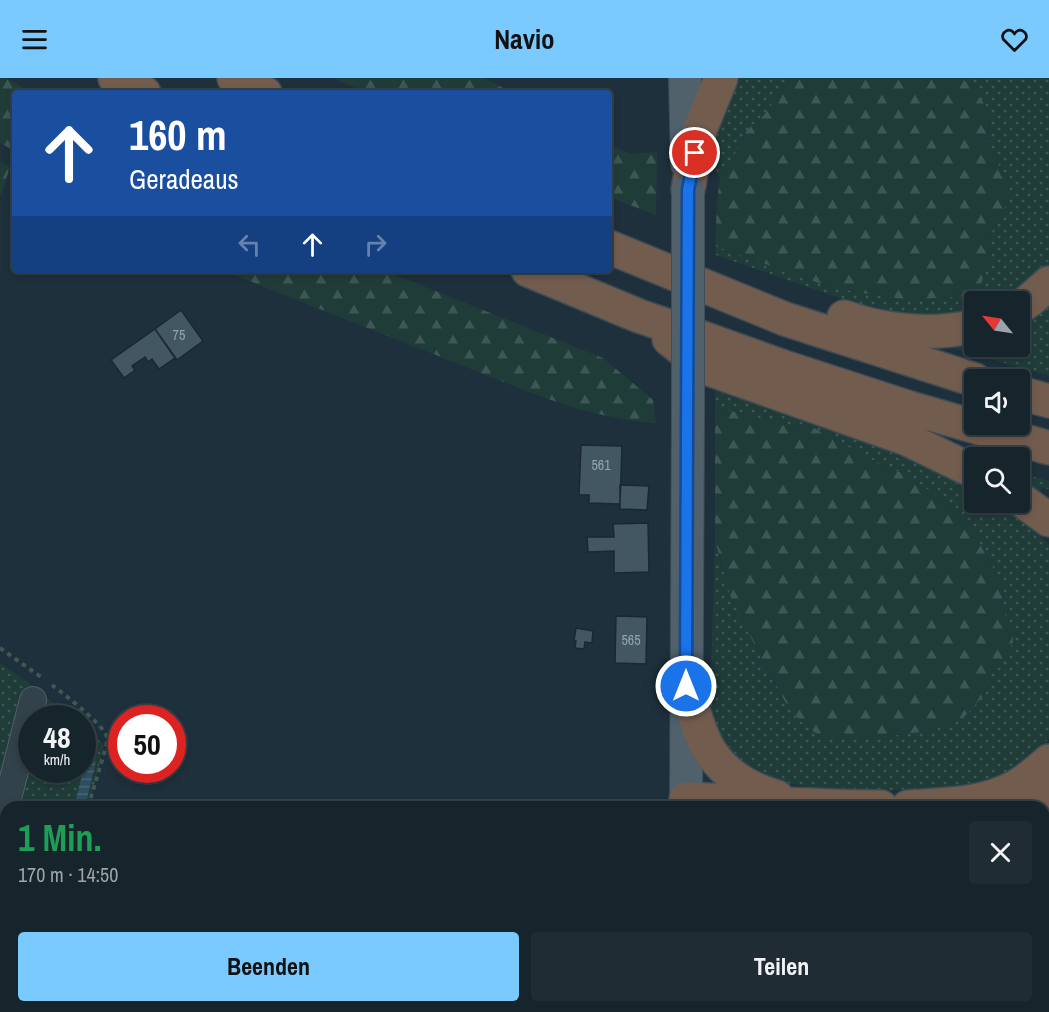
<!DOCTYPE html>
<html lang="de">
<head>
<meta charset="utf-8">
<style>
	body { margin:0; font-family:"Archivo Narrow",sans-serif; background:#1f2c34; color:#f1f3f6; height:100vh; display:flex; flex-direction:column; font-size:22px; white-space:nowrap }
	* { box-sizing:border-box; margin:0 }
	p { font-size:20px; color:#9ea4a9 }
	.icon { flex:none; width:33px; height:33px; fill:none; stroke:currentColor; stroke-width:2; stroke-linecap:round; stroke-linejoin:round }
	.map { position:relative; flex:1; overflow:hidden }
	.sheet { position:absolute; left:0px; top:723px; width:1050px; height:212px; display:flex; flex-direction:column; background:#16242c; border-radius:18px 18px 0 0; box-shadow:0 3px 9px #0003,0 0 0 2px #354148 }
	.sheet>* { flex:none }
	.banner { position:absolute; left:12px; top:12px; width:600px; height:183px; border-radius:6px; box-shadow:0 3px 9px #0003,0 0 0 2px #354148; background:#1a4fa0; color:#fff; overflow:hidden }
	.needle { width:39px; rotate:300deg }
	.tools { position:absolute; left:964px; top:213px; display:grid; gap:12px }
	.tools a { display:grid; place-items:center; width:66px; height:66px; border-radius:6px; background:#16242c; box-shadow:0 3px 9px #0003,0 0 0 2px #354148; font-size:30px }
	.speed { position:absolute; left:18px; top:627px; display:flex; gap:12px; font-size:30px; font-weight:700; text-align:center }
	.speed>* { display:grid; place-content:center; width:78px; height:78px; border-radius:50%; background:#16242c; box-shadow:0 3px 9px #0003,0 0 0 2px #354148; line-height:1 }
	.speed small { font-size:15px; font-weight:400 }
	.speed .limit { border:9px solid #d22; background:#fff; color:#111 }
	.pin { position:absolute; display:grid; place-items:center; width:51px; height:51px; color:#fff; margin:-26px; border:3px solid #fff; border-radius:50%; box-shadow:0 2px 6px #0007 }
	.me { position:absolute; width:66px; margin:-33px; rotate:0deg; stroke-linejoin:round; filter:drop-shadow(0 0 4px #0008) }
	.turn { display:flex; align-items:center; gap:21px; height:126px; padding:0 18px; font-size:27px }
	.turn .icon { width:78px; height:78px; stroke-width:2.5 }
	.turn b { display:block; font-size:42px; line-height:51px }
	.lanes { display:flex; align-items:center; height:57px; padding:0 18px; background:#0003; justify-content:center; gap:30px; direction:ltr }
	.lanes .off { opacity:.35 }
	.round { display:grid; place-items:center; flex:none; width:63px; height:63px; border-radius:6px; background:#1f2c34 }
	.summary { display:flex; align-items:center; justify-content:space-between; height:102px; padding:0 18px }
	h1 { font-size:36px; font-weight:800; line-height:45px; color:#1e9e55 }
	.action { display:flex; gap:12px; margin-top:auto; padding:12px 18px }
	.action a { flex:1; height:69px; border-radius:6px; background:#7ac9ff; color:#111; font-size:24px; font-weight:800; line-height:69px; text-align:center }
	.action a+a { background:#1f2c34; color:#f1f3f6 }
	header { display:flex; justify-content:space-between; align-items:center; height:78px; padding:0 18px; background:#7ac9ff; color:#111; font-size:27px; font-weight:800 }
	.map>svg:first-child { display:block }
	.grass { fill:url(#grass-dots); fill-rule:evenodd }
	.forest { fill:url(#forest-firs) }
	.water { fill:url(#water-rules) }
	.building { fill:#425762; stroke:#1a2831; stroke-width:1.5 }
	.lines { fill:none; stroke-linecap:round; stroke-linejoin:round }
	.minor-casing { stroke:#505f68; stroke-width:28 }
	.major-casing { stroke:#3f4d57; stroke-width:34 }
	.highway-casing { stroke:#3d4c55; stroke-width:36 }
	.path { stroke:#3e5855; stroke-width:4; stroke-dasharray:4.5 4.5; stroke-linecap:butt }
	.minor { stroke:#32424b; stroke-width:26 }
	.major { stroke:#50616b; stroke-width:32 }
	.highway { stroke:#725c4e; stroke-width:33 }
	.major-bridge-casing { stroke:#3f4d57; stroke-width:34; stroke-linecap:butt }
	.major-bridge { stroke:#50616b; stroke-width:32 }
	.route-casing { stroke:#114b97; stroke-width:15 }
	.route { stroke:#1a73e8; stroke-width:10 }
	.labels { text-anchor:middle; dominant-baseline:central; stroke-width:4.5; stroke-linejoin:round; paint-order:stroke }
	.number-label { font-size:14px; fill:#92a4ae }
</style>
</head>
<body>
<header><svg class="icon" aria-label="menu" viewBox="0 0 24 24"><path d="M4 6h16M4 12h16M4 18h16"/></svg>Navio<svg class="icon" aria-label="heart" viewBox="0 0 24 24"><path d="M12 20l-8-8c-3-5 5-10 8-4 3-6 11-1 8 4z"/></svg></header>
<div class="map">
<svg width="1049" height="934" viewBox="0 0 1049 934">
	<defs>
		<pattern id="grass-dots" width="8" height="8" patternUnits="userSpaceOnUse" patternTransform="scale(1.5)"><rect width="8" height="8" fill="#203c39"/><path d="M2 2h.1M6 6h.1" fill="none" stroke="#3e5654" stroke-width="1.8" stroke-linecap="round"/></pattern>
		<pattern id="forest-firs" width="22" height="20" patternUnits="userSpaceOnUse" patternTransform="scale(1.5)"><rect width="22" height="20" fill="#203c39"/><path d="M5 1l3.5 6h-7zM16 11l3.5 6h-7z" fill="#3e5654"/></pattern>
		<pattern id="water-rules" width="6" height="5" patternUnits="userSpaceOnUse" patternTransform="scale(1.5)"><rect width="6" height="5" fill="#2e4f62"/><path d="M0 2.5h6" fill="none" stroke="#4a6677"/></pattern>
	</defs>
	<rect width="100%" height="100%" fill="#1e303b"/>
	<path class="grass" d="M733,0h55l-3,8 -21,29 -17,15 -9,17 -5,12 -13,18 -7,-13 4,-31z
		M962,0h87v298l-117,-34 -1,-26 -30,-3 -53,-12 -132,-46 -1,-9 112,40 46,9 36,5 25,-3 50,-19 2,-12 6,-12 -3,-9 1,-10 19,-35 1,-10 -15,-30 -8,-13 3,-26 -10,-24zM975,224h45v44h-45z
		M715,313l134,44 105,43 21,13v11l18,1 36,22 20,20v193l-7,10 -49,32 -50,7 -64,4 -53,-1 -45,-8 -39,-21 -24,-25 -8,-22 5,-174 7,28 37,86 16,31 103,51 22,-1 21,-3 42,-14 22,-24 5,-20 12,-14 11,-18v-15l-9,-14 -2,-11 1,-14 -14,-29 -16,-27 -20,-21 -23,-20 -26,-17 -32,-14 -58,-32 -39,-6 -60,-15z
		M1020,395l29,8v8l-6,-1 -11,10 -12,-8z
		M0,585l22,15 50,40h-40v52h50l1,-43 21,18 -15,62h-83v199l34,1 -1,5h-39z"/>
	<path class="forest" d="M0,0h6l26,15h-17v58l-15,-8z
		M334,0h150l29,15h-147z
		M788,0h174c12,10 28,28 27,45 0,8 -2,16 -2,24l18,27 5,16 -1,10 -19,35 -1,10 3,9c-6,12 -8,24 -14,37l-12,5 -57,4 -36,-5 -46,-9 -112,-40 2,-45 3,-24 13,-18 5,-12 9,-17 17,-15 21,-29z
		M609,65l21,11 27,-2 -1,63 -47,-18z
		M0,83l10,6 -9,28h-1z
		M222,192h161l220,88 50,42 3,23c-69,-4 -136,-35 -200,-60 -78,-31 -156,-62 -234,-93z
		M715,329l60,15 39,6 58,32 32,14 26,17 23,20 20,21 23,41 7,15 -1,14 2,11 9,14v15l-11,18 -12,14 -5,20 -22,24 -42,14 -73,8 -28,-4 -17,-12 -16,-19 -28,-51 -29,-59 -15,-55z
		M1049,738v41l-5,1v-41z
		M705,929v-1l55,1v5h-55z"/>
	<path class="water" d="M86,681l10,2 -11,46h-11z"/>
	<path class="building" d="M181,232l22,31 -26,19 -22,-31z
		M155,251l20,29 -16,11 -7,-10 -4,3 -3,-5 -13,9 3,4 -11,8 -13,-18z
		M581,367l41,1 -2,58 -31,-1v-8h-10z
		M620,407l29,1 -2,24 -27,-1z
		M648,445l1,49 -35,1v-22l-26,1 -1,-15h27l-1,-13z
		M616,538l31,1 -1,47 -31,-1z
		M576,550l17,3 -1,12 -7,-1 -1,7 -9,-1 1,-7h-2z
		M594,928h14l1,6h-15z
		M614,928h30v6h-31z"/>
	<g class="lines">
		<defs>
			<path id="minor" d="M0,752l33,-130"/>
			<path id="major" d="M685,0l2,86
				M686,729l2,-392
				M685,934v-6"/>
			<path id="highway" d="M115,0l29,15
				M234,0l31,15
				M688,112l10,-55 23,-57
				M609,169l176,72 190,61
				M528,192l111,46 50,17 92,33 129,42 139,40
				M1020,229l10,-7 19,-17
				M844,239c12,4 24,8 37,10 31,6 63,6 94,-1
				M669,261l37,29 201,71 68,33
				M1020,315l29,8
				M1020,421l29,21
				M686,608c7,21 12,46 24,65 14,23 41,39 67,46
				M686,721c65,2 130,8 195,8
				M908,729c36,-3 74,-2 107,-20 12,-7 23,-16 34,-26
				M1027,729l22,-8"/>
		</defs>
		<use href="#minor" class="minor-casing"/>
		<use href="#major" class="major-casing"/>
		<use href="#highway" class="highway-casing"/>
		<path class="path" d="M0,570l41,29
			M52,607c13,10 45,35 53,48 3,5 2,9 1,14l-18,60
			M37,934l1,-6"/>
		<use href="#minor" class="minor"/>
		<use href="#major" class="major"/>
		<use href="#highway" class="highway"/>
		<defs>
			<path id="major-bridge" d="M688,112v225"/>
		</defs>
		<use href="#major-bridge" class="major-bridge-casing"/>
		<use href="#major-bridge" class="major-bridge"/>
	</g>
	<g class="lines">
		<defs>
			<path id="route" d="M686,608l2,-496 7,-37"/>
		</defs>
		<use href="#route" class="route-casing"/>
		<use href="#route" class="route"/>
	</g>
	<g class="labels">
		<g class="number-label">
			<text x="179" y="257">75</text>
			<text x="601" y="387">561</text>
			<text x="631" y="562">565</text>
		</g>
	</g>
</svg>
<div class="tools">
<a><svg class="needle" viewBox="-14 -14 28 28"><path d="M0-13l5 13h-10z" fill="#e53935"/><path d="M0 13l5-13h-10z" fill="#9ea4a9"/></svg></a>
<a><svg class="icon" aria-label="sound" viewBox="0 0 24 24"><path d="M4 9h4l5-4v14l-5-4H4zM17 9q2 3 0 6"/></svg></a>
<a><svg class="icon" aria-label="search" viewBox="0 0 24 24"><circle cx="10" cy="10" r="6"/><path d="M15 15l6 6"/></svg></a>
</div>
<div class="speed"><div>48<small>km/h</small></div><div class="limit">50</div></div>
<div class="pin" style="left:695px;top:75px;background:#d93025"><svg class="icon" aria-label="arrive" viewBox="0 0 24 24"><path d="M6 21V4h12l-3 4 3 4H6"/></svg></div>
<svg class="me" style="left:686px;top:608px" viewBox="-20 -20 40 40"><circle r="17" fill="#1a73e8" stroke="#fff" stroke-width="3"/><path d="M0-11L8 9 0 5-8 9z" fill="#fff"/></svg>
<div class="banner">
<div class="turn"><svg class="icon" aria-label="ahead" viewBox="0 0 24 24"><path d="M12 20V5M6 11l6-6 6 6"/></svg><div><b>160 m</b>Geradeaus</div></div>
<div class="lanes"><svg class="icon off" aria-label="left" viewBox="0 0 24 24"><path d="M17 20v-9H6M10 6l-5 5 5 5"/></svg><svg class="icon" aria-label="ahead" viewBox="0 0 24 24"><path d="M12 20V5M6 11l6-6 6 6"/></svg><svg class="icon off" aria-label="right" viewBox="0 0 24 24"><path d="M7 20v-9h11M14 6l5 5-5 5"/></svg></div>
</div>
<section class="sheet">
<div class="summary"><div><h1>1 Min.</h1><p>170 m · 14:50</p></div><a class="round"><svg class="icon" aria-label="close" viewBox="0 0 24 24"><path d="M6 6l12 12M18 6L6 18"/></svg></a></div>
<div class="action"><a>Beenden</a><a>Teilen</a></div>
</section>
</div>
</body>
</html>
